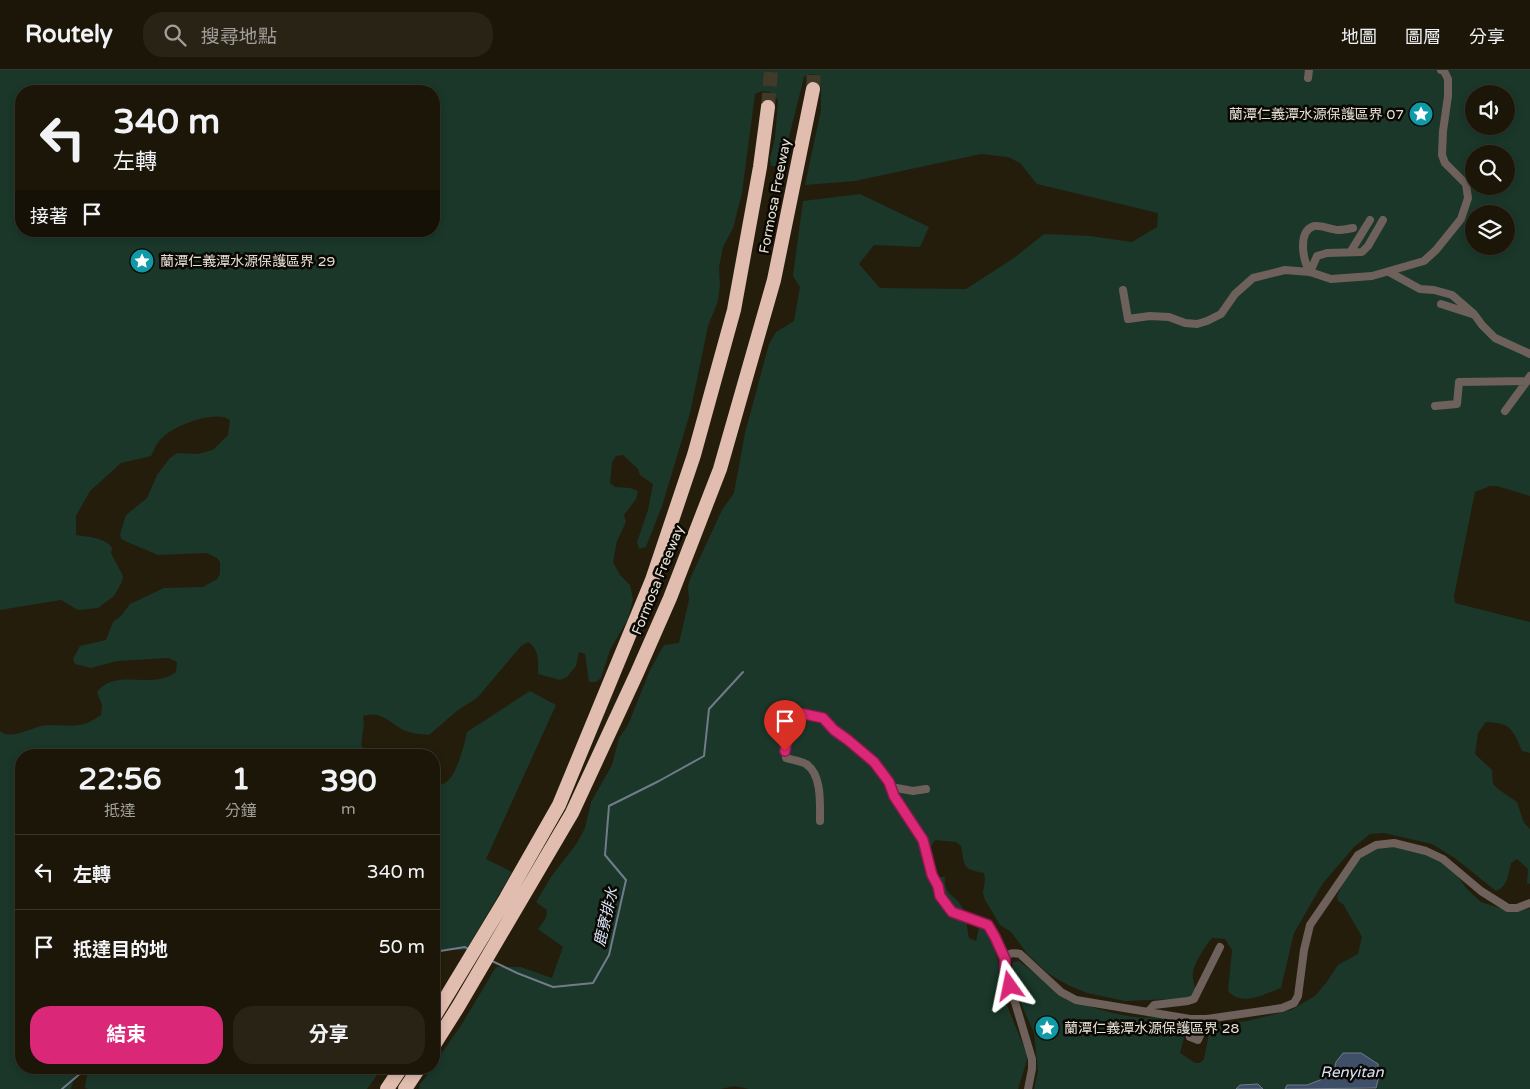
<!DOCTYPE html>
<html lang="zh-TW">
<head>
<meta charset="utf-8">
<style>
	body { margin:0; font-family:"Varela Round","Noto Sans TC",sans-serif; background:#292316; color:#f1f3f6; height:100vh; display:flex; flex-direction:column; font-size:19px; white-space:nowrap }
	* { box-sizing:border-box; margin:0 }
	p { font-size:16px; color:#a09f9c }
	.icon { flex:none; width:28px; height:28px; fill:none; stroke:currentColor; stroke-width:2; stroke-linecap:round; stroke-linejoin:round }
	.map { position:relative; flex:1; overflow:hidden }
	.drawer { position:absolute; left:15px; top:679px; width:425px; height:325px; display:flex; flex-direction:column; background:#1c1608; border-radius:20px; box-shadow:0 2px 8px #0003,0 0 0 1px #3a3529 }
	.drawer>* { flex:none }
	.banner { position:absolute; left:15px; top:15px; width:425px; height:152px; border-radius:20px; box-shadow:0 2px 8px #0003,0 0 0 1px #3a3529; background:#1c1608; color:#f1f3f6; overflow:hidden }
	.buttons { position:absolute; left:1465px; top:15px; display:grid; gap:10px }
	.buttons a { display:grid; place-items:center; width:50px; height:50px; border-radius:50%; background:#1c1608; box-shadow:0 2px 8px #0003,0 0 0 1px #3a3529; font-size:25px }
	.pin { position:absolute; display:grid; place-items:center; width:42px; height:42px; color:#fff; margin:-51px -21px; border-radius:50% 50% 50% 0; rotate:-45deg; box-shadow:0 0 5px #0007 }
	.pin .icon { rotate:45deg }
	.me { position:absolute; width:55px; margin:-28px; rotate:348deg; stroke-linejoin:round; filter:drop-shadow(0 0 4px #0008) }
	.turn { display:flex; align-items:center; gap:18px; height:105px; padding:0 15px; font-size:22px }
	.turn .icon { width:65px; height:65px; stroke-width:2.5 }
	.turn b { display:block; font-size:35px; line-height:42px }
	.then { display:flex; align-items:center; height:48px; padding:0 15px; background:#0003; gap:10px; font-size:19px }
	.eta { display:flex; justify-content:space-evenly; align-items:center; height:85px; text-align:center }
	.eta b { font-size:30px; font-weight:700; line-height:35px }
	.button { display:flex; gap:10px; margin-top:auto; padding:10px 15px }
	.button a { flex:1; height:58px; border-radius:20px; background:#db2777; color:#fff; font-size:20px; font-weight:700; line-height:58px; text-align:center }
	.button a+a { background:#292316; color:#f1f3f6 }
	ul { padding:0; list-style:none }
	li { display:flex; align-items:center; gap:15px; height:75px; padding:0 15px; border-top:1px solid #3a3529 }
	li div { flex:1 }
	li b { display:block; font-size:19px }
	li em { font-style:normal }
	header { display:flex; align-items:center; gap:30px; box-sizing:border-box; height:70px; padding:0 25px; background:#1c1608; border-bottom:1px solid #3a3529 }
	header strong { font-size:24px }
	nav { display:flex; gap:28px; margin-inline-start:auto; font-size:18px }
	.search { width:350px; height:45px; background:#292316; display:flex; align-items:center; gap:12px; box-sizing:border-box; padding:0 18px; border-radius:20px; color:#a09f9c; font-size:19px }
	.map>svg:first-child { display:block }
	.green { fill:#1a372a; fill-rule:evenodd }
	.water { fill:#3f4f68; stroke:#717b89 }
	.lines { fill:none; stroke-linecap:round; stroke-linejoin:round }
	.stream { stroke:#717b89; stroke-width:2 }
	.highway-tunnel { stroke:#423a29; stroke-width:14; stroke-dasharray:14 7; stroke-linecap:butt }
	.street { stroke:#6e605b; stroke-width:8 }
	.highway { stroke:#e1bdaf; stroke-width:14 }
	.route-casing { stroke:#8e194d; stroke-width:12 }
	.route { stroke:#db2777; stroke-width:9 }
	.labels { text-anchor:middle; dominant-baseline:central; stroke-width:5; stroke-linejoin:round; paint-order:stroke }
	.poi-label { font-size:14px; fill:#e6e1d6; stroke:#0b0803; text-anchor:start }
	.street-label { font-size:14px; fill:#e6e1d6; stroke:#0b0803 }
	.water-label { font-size:15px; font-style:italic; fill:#d8e5f9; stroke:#0b0803 }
</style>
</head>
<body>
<header>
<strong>Routely</strong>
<div class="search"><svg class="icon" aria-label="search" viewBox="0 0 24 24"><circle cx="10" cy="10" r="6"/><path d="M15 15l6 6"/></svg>搜尋地點</div>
<nav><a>地圖</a><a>圖層</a><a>分享</a></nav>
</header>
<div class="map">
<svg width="1530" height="1019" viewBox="0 0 1530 1019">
	<rect width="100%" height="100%" fill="#251d0b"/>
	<path class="green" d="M0,0h1530v426l-33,-10h-7l-15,6 -21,104 1,7 75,19v131l-8,-2c-9,-22 -11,-28 -36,-29l-8,11 -3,21 17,16 1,14 5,5 19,13 7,21 6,6v55l-3,-1 1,-14 -11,-10 -6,4c-3,12 -3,23 -15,28l-40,-32 -24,-15 -48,-11 -14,1 -16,13 -31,36 -18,31 -11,19 -13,55c-16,6 -39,19 -53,3l4,-41 -7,-11 -13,-1c-7,9 -21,28 -19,40 1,9 4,10 2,20l-70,3 -38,-8 -19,-8 -19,-11 -21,-19 -17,-23 -11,-7 -15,-25 -2,-7 2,-14 -1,-6c-22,-4 -19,-6 -23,-27l-5,-4 -21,-2c-8,12 -16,25 -5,37h15c-2,18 10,17 17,30 4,7 5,22 7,31l7,3 3,-14 3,-6 5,5 11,35 8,42 22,54 -10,32h-269l-15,-3 -13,3h-302l1,-5 12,-16h2v-4l28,-40 34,-57h25l31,11 11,-31 -25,-18 8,-11 1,-8 -11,-8 15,-25 26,-34 8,-15 6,-26 21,-37 7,-27 9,-13 22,-55 14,-25 15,-2 10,-43 -1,-14 2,-7 32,-69 12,-17 11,-60 24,-89 7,-12 18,-11 6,-34 -7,-11 10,-75 57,-7 69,33 -9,20 -46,-2 -15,19 21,24 86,1 48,-31 30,-24 46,2 42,6 25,-15 1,-14 -121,-29 -17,-21 -12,-6 -27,-3 -126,27 -50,4 16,-75v-21l-4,-14 -7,-1 -6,3 -19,76 -7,13h-7l-1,-7 5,-21 3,-37 -3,-6 -6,-3 -7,-1 -7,3 -13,99 -9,35 -10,19 -4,20 1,18 -2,16 -10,25 -18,87 -28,93 -16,41 -7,2 -2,-7 11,-32 5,-26 -13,-9 -2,-6 -15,-14 -7,1 -4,6 -2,21 5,4 15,1 8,3 -2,8 -12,16 2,7 -9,19 -4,21 7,13 10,10 3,14 -5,20 -18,31 -9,28 -5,4h-7l-4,-28 -6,-2 -3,14 -9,11 -7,3 -22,-6c0,-13 2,-24 -10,-32l-7,4 -44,52 -19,12 -29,25c-6,-1 -14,-1 -20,-3 -17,-5 -25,-23 -46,-16l1,8 -3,21 9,10h-349v313h56l-6,21h-71v-358c10,9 29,-2 41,-5 14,-3 29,2 43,-2 7,-2 11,-5 17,-9l1,-10 -5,-13c20,-25 54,-1 79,-20l1,-10 -8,-4 -52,3 -26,7 -16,-4 -2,-5 7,-13 26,-6 7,-18 8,-6 9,-12 34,-16 39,-1 14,-8 3,-5v-12l-3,-4 -10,-5 -49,2 -33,-14 -4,-2 -1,-5 6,-19 21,-17 10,-23 12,-16 8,-6 21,1 15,-4 15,-15 2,-15c-14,-11 -58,6 -69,19 -5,4 -7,12 -10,17l-30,7 -31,28 -14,25v19c11,2 29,2 36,13l-1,5 12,23 -1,6 -8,14 -16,12 -20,2 -17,-10 -61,10zM21,21h413v140h-413zM1474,24h32v32h-32zM1474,84h32v32h-32zM1474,144h32v32h-32z
		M530,621l26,14 -70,154 26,13 -46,78h-22l-10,2v-166c3,-1 8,-1 11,-3 12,-7 19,-38 22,-51z
		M1396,774l34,9 24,18 13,18 14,13 28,9 21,-2v180h-155l3,-25 -17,-11h-18l-7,9 -3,13 -26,10h-19l-3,4h-22l-5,-5 -18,1 -4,4h-202l4,-18 -4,-38 -22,-50 -1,-10 2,-11 6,-1c20,15 42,36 67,44 13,5 28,8 41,11 20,4 45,-3 60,11l-7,26 15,10h5l4,-4 6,-30 3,-4 34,-4 44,-11 24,-14 11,-13 12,-18 20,-11 4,-17 -19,-33 -5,-3 -1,-5c9,-19 16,-38 36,-46 7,-3 16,-4 23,-6z
		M88,998h297l-8,7 -10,14h-279l-3,-1z"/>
	<path class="water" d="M1343,983h18l17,11 1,12 -3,12 -91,1 2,-4h20l26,-10 3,-13z
		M1258,1014l5,5h-27l4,-4z"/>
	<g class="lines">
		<path class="stream" d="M434,882l31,-5 3,2
			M492,891l25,12 36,14 40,-4 16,-28 17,-75 -21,-25 4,-49 50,-25 45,-25 5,-47 34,-37
			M62,1019l20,-17 2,-4"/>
		<path class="highway-tunnel" d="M813,19l1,-19
			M768,37l3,-37"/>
		<path class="street" d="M1308,8l1,-8
			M1351,181l19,-31
			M1310,202l7,-16 10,-3 35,-1 6,-6 15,-26
			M1310,202c-7,-10 -13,-41 4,-46 7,-1 16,3 24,4 5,0 10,-1 15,-2
			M1389,202l31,17 14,1 18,5 22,19 8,11 13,13 35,16
			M1123,220l5,29 22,-3 19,1 16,6 12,1 10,-3 14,-7 14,-20 18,-16 32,-8 25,2 21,7 41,-3 52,-15 12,-11 25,-31 7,-21 -2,-14 -21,-21 -3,-8 1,-24 5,-35v-17l-4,-8 -3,-1
			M1441,234l31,10
			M1435,336l22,-2 2,-22 68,-1 3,-5
			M1505,341l22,-30
			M891,717l22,4 13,-2
			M820,751c0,-17 2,-47 -14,-57 -6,-3 -14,-4 -20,-6 -2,-14 3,-28 7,-42l5,-2h6l19,4 11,12 14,9 26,23 15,20 5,14 29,44 9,35 6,11 2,10 12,16 35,13 8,12 10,22
			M1148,942l6,-7 34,-4 6,-2 26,-52
			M1190,967l8,3 9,-21
			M1028,1019l4,-20v-10l-27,-90c0,-13 1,-18 15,-15l41,38 15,8 114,19h17l75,-11 12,-5 4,-7 6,-46 6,-25 48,-70 18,-10 18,-2 32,8 17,8 38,32 27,17h9l13,-5"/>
		<path class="highway" d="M434,947l72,-119 53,-93 93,-225 42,-125 40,-145 26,-143 8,-60
			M434,975l24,-38 114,-194 65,-140 33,-75 50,-129 54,-189 39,-191
			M387,1019l14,-21
			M405,1019l14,-21"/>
	</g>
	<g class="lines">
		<defs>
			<path id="route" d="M785,681l3,-19 5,-16 5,-2h6l19,4 11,12 14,10 26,22 15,20 5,14 29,44 9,35 6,11 2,10 12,16 36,13 7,12 10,22v10l5,17"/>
		</defs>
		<use href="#route" class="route-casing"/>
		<use href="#route" class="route"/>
	</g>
	<defs>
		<symbol id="sight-disc" viewBox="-11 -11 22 22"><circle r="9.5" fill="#0f9aa8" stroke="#0b0803"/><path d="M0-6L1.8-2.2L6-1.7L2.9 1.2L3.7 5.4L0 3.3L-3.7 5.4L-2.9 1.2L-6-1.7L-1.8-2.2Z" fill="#fff"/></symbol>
	</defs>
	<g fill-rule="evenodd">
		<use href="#sight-disc" x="1407" y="30" width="28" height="28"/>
		<use href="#sight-disc" x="128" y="177" width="28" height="28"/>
		<use href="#sight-disc" x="1033" y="944" width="28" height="28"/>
	</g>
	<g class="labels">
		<g class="poi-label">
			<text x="1404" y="44" text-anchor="end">蘭潭仁義潭水源保護區界 07</text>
			<text x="160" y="191">蘭潭仁義潭水源保護區界 29</text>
			<text x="1064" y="958">蘭潭仁義潭水源保護區界 28</text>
		</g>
		<g class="street-label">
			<text transform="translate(775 126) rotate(-79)">Formosa Freeway</text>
			<text transform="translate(658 510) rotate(-68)">Formosa Freeway</text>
		</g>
		<g class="water-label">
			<text transform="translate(606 847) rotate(-77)">鹿寮排水</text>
			<text x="1352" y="1002">Renyitan</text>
		</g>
	</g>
</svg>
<div class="buttons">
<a><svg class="icon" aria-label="sound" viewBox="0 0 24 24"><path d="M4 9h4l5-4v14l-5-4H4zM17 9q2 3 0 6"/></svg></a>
<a><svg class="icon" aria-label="search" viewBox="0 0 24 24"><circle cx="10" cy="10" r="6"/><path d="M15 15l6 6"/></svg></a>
<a><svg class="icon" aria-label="layers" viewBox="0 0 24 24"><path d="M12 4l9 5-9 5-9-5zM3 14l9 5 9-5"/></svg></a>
</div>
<div class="pin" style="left:785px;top:681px;background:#d93025"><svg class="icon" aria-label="arrive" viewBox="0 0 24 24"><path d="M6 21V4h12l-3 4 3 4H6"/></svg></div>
<svg class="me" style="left:1010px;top:916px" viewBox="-20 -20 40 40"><path d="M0-17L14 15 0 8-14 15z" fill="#db2777" stroke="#fff" stroke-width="4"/></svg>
<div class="banner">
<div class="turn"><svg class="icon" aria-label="left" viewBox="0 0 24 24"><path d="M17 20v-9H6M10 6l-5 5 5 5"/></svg><div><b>340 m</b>左轉</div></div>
<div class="then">接著<svg class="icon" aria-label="arrive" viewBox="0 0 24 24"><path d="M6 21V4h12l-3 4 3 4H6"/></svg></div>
</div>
<section class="drawer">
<div class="eta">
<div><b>22:56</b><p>抵達</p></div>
<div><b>1</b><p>分鐘</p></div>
<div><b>390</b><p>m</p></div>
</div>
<ul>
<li><svg class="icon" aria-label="left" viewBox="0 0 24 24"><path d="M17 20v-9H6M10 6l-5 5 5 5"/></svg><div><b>左轉</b></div><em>340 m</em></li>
<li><svg class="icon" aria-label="arrive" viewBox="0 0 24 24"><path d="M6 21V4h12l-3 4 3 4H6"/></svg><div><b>抵達目的地</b></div><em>50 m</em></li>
</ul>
<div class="button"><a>結束</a><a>分享</a></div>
</section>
</div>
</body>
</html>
